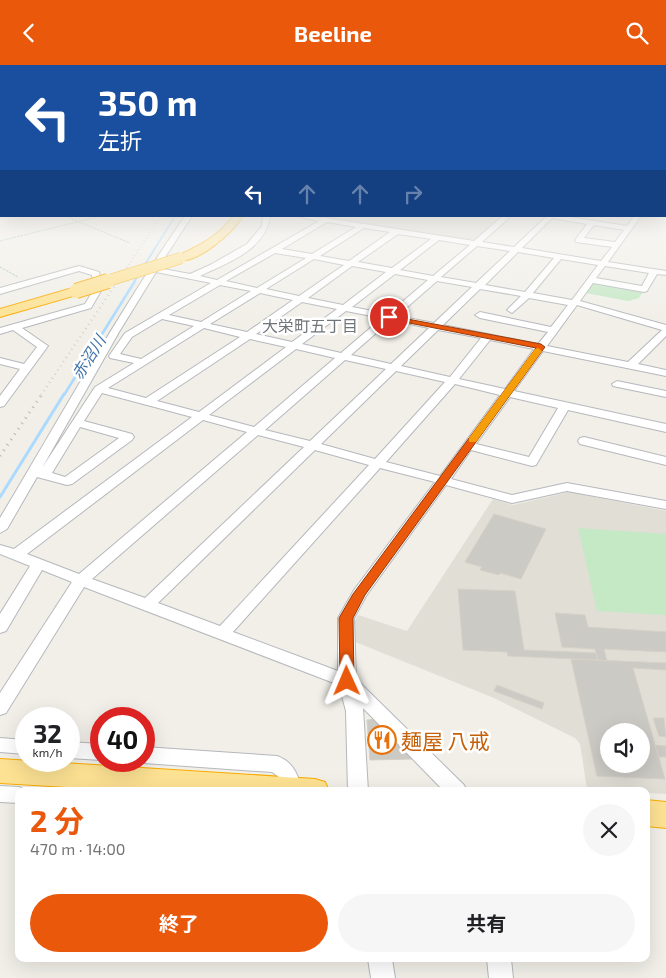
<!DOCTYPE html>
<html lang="ja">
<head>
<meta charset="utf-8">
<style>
	body { margin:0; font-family:"Exo 2","Noto Sans JP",sans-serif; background:#f6f6f6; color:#202124; height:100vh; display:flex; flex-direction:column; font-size:19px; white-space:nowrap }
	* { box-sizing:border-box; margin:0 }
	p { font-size:16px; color:#757577 }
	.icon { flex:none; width:28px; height:28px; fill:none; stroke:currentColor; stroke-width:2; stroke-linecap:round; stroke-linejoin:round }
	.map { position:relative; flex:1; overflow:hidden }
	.sheet { position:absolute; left:15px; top:722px; width:635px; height:175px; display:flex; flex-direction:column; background:#fff; border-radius:10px; box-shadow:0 5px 20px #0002 }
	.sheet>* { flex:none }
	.guide { position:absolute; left:0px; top:0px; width:666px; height:152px; box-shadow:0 5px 20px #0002; background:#1a4fa0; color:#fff; overflow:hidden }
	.controls { position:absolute; left:600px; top:658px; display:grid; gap:10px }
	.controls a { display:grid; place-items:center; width:50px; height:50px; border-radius:50%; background:#fff; box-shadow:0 5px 20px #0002; font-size:25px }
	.speed { position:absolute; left:15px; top:642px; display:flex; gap:10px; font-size:25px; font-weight:700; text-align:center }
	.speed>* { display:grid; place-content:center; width:65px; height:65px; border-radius:50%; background:#fff; box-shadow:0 5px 20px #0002; line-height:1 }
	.speed small { font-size:12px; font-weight:400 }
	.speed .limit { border:8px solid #d22; background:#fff; color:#111 }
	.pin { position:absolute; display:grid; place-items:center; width:42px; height:42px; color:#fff; margin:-21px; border:2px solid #fff; border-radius:50%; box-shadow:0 1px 5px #0007 }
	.me { position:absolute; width:55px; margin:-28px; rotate:359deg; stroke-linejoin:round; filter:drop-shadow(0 0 4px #0008) }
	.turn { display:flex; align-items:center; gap:18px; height:105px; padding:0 15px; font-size:22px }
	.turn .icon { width:65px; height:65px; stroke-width:2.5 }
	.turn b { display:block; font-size:35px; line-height:42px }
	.lanes { display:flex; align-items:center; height:48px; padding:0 15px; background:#0003; justify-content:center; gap:25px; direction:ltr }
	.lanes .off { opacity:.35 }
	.round { display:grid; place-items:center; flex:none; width:52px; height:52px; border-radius:26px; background:#f6f6f6 }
	.overview { display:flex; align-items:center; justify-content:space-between; height:85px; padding:0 15px }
	h1 { font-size:30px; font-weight:700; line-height:38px; color:#ea580c }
	.primary-button { display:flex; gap:10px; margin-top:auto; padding:10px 15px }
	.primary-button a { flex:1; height:58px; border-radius:30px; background:#ea580c; color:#fff; font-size:20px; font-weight:700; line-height:58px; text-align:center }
	.primary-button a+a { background:#f6f6f6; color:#202124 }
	header { display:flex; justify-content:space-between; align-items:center; height:65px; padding:0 15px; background:#ea580c; color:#fff; font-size:22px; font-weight:700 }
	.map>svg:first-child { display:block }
	.education { fill:#e1ded6; fill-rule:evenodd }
	.green { fill:#c5e8c5 }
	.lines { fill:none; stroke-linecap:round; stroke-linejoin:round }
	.stream-far2 { stroke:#aadaff; stroke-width:2 }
	.stream-far1 { stroke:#aadaff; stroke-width:2.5 }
	.stream { stroke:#aadaff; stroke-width:3 }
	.building { fill:#cccac5; stroke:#d6d1c6; fill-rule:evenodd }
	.minor-casing { stroke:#b5b8bc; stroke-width:2 }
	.highway-casing { stroke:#f9ab00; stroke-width:2 }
	.path { stroke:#9cc7a9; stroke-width:1; stroke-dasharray:2.5 1; stroke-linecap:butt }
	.minor { fill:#fff; fill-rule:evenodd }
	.highway { fill:#fde293; fill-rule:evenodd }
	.rail-far2 { stroke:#b6b7b8; stroke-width:2; stroke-dasharray:0.5 3; stroke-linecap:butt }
	.rail-far1 { stroke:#b6b7b8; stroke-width:2.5; stroke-dasharray:0.5 4.5; stroke-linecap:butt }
	.rail { stroke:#b6b7b8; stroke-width:3; stroke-dasharray:1 5.5; stroke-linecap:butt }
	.highway-bridge-far1-casing { stroke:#f9ab00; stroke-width:12; stroke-linecap:butt }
	.highway-bridge-casing { stroke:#f9ab00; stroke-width:16; stroke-linecap:butt }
	.highway-bridge-far1 { stroke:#fde293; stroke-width:11 }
	.highway-bridge { stroke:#fde293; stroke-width:14 }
	.route { fill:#ea580c; stroke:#983908 }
	.slow { fill:#f59e0b }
	.labels { text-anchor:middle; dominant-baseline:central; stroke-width:5; stroke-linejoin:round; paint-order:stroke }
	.far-neighbourhood-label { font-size:16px; fill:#70757a; stroke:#fff }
	.far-water-label { font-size:16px; font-style:italic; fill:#4174aa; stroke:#fff }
	.near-food-label { font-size:21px; fill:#c56008; stroke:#fff; text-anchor:start }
</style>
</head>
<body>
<header><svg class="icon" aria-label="back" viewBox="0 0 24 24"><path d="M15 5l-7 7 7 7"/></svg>Beeline<svg class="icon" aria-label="search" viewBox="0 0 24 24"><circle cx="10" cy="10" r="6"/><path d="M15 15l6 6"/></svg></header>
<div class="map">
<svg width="666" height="913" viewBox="0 0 666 913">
	<rect width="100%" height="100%" fill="#f1efe8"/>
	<path class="education" d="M311,151h193l-28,25z
		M569,427l97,19v283l-20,-1v-2l-59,-2 -7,-45 -5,-6 -81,-40 -141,-57 1,-18 4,-8 49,16 86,-132 20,6zM609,666h32v33h-32z"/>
	<path class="green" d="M594,217l50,8 -5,8 -11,3 -42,-8z
		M578,463l88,6v81l-69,-4z"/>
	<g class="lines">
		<path class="stream-far2" d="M144,201l31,-50
			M134,217l5,-8"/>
		<path class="stream-far1" d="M64,330l71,-114"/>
		<path class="stream" d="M0,432l64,-103"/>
	</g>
	<path class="building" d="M494,449l52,15 -25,50 -21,-6 -1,2 -19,-5 2,-3 -17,-5z
		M458,524l57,2 9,59 72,3 2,7 -90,-4 -1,-4 -44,-2z
		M555,548l30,2 3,12 78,5v20l-62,-3 3,12 -9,-1 -3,-11 -33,-2z
		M571,594l95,4v7l-33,-2 32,111 -68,-3zM609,666h32v33h-32z
		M497,620l47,18 -2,6 -48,-18z
		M653,653h11l2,19 -7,-1z
		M376,654l37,40 -43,1 -3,-40z
		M655,680l11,1v11h-7z"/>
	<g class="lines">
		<defs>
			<path id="minor" d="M665,147h1v4h-1z
				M0,149l4,2 -1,1 -3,1z
				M185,151h7l-34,52 32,6 20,-9 37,-21 15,-18 1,-10h7c-4,34 -43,47 -70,60l17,4 102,-59 -23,-5 30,2 148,23 29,-25h8l-29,26 32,5 33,-31h17l63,10 7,-10h7l-33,46 58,9v4l-9,-1 -10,17 -3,1 -51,-9 -13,18 86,24v11l-28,28 28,6v6l-123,-25 -29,40 152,33v8l-98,-22 -32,55 -4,1 -61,-16 -20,29 61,16 55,-12 99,18v8l-99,-18 -55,12 -66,-18 -80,111 -12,22 2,61 108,106 3,6h-23l-81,-83 5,83h-20l-2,-80 -7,-26 -255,-98 -78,126 -6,2v-22l72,-111 -30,-12 -36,61 -6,2v-19l30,-48 -30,-12v-9l14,4 178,-132 -90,-24 -18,28 48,13 2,3 -2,3 -60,44 -5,1 -30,-8 -30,52 -7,4v-15c61,-102 118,-205 185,-302zM552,153l35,6 -12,16 1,2 36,5 -11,14 -79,-13zM327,157l29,5 -44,27 -30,-5zM594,160l30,5 -9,12 -31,-4zM364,163l26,4 -41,29 -29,-5zM398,169l33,5 -39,29 -34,-6zM439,175l31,5 -37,31 -33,-6zM477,181l33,5 -34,32 -35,-6zM518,187l36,6 -29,34 -40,-7zM275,188l31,5 -49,30 -31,-7zM314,194l30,6 -45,31 -33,-7zM561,194l37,6 -26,35 -39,-7zM352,201l34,6 -43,33 -35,-7zM605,201l44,7 -7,13 -46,-8zM156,207l55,11 -86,50 -16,23 1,2 24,5 -39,24 -53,81 77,-136zM395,209l33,6 -40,34 -36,-7zM437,216l35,6 -38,36 -37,-7zM220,220l31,6 -50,31 -32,-7zM480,224l41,7 -14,14 5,3 17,-15 39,7 -17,22 -71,-15 -5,3 5,3 68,14 -10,12 -95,-19zM260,228l33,7 -46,32 -37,-8zM302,237l35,7 -45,33 -36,-8zM577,240l85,25 -34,32 -81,-16zM346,246l36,7 -41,35 -39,-9zM162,254l32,7 -53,33 -21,-5 12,-17zM391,255l38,8 -38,36 -40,-9zM204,263l36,9 -94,61 -38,-10zM438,265l43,8 -31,39 -49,-11zM250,274l36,8 -87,65 -42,-11zM490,275l44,9 -29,40 -46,-10zM296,284l39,9 -81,69 -45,-12zM345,295l41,9 -76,72 -45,-11zM396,306l49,11 -70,77 -54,-15zM455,319l45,11 -60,81 -54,-14zM510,332l48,11 -29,49 -53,-13zM203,355l44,12 -168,142 -52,-20zM80,362l39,11 -54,39 -13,-4zM258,370l46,12 -159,151 -53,-19zM315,385l54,15 -149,161 -62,-23zM380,403l55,14 -81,108 -16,28v53l-105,-39z
				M79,201l20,6 3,17 -11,19 -69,20 26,18 -44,60 -4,1v-11l20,-27 -20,-5v-6l24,6 13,-17 -24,-17 -13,4v-6l85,-24 9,-15 -2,-14 -13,-4 -79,23v-6z
				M617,316l49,10v6l-53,-11 -1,-2z
				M584,372l82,20v8l-86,-21 -2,-3 2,-3z
				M0,673l26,2v14l-26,-2z
				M69,677l32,2v16l-32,-2z
				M144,682l133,9c17,6 21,20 26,35h-20l-4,-14 -7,-5 -128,-9 -4,-2h4z
				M0,721l19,1 8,4h-8v12l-19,-1z
				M368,894h24l3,19h-24z
				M487,894h24l2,19h-24z"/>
			<path id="highway" d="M233,151h10c-10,16 -46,49 -66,44l-2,-2 2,-2c22,-10 42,-20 56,-40z
				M76,222l6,4 -2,3 -80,23v-8z
				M0,694l315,20 10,3 4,9h-196l-133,-8z
				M646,735l20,2v26l-20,-2z"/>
		</defs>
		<use href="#minor" class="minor-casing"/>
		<use href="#highway" class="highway-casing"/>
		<path class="path" d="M65,151l65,27
			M0,176l101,-25
			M0,202l18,10"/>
		<use href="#minor" class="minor"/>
		<use href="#highway" class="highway"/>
		<path class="rail-far2" d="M117,217l44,-66"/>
		<path class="rail-far1" d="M41,330l77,-114"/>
		<path class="rail" d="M0,391l42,-62"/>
		<defs>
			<path id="highway-bridge-far1" d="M104,217l77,-24"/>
			<path id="highway-bridge" d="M76,226l32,-10"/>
		</defs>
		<use href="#highway-bridge-far1" class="highway-bridge-far1-casing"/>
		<use href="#highway-bridge" class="highway-bridge-casing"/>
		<use href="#highway-bridge-far1" class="highway-bridge-far1"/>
		<use href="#highway-bridge" class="highway-bridge"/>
	</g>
	<linearGradient id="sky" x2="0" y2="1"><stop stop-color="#8fc3f1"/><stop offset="0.51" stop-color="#f9f8f5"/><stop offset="1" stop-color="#f9f8f5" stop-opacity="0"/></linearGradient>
	<rect width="666" height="257" fill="url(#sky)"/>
	<path class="route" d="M386,250l155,29 4,3 -180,248 -12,23 1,63 -2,3 -5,2 -5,-2 -2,-3 -1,-63 14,-24 183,-246 -147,-29 -4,-2z"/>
	<path class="slow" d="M538,283l4,3 -66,91h-7v-4l66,-89z"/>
	<defs>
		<symbol id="restaurant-ring" viewBox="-11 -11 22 22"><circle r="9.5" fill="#fff" stroke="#e8710a" stroke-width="1.5"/><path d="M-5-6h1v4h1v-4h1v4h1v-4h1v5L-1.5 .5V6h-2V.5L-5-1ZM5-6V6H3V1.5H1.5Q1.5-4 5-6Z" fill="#e8710a"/></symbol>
	</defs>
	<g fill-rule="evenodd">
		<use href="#restaurant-ring" x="366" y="659" width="32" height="32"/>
	</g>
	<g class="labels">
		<g class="far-neighbourhood-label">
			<text x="310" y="260">大栄町五丁目</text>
		</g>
		<g class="far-water-label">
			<text transform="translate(88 292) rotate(-58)">赤沼川</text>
		</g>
		<g class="near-food-label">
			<text x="401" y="675">麺屋 八戒</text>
		</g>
	</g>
</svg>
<div class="controls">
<a><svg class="icon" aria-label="sound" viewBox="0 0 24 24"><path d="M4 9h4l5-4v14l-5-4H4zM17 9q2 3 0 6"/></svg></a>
</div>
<div class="speed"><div>32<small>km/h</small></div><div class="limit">40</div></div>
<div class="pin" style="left:389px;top:252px;background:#d93025"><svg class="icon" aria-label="arrive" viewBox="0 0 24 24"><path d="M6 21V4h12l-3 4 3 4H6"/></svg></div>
<svg class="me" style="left:347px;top:616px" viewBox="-20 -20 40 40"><path d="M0-17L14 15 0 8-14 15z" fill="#ea580c" stroke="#fff" stroke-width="4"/></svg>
<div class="guide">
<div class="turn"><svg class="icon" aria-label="left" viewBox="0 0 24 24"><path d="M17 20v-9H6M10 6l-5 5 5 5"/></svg><div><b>350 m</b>左折</div></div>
<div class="lanes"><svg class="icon" aria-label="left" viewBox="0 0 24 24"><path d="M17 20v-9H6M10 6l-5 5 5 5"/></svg><svg class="icon off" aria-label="ahead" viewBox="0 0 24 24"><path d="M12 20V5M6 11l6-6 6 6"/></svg><svg class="icon off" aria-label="ahead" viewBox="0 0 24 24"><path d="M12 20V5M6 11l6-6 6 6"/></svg><svg class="icon off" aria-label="right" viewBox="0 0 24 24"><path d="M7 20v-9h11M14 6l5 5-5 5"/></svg></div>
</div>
<section class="sheet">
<div class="overview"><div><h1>2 分</h1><p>470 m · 14:00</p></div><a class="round"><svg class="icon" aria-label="close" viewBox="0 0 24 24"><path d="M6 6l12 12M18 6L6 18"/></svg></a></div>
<div class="primary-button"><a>終了</a><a>共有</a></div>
</section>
</div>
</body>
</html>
